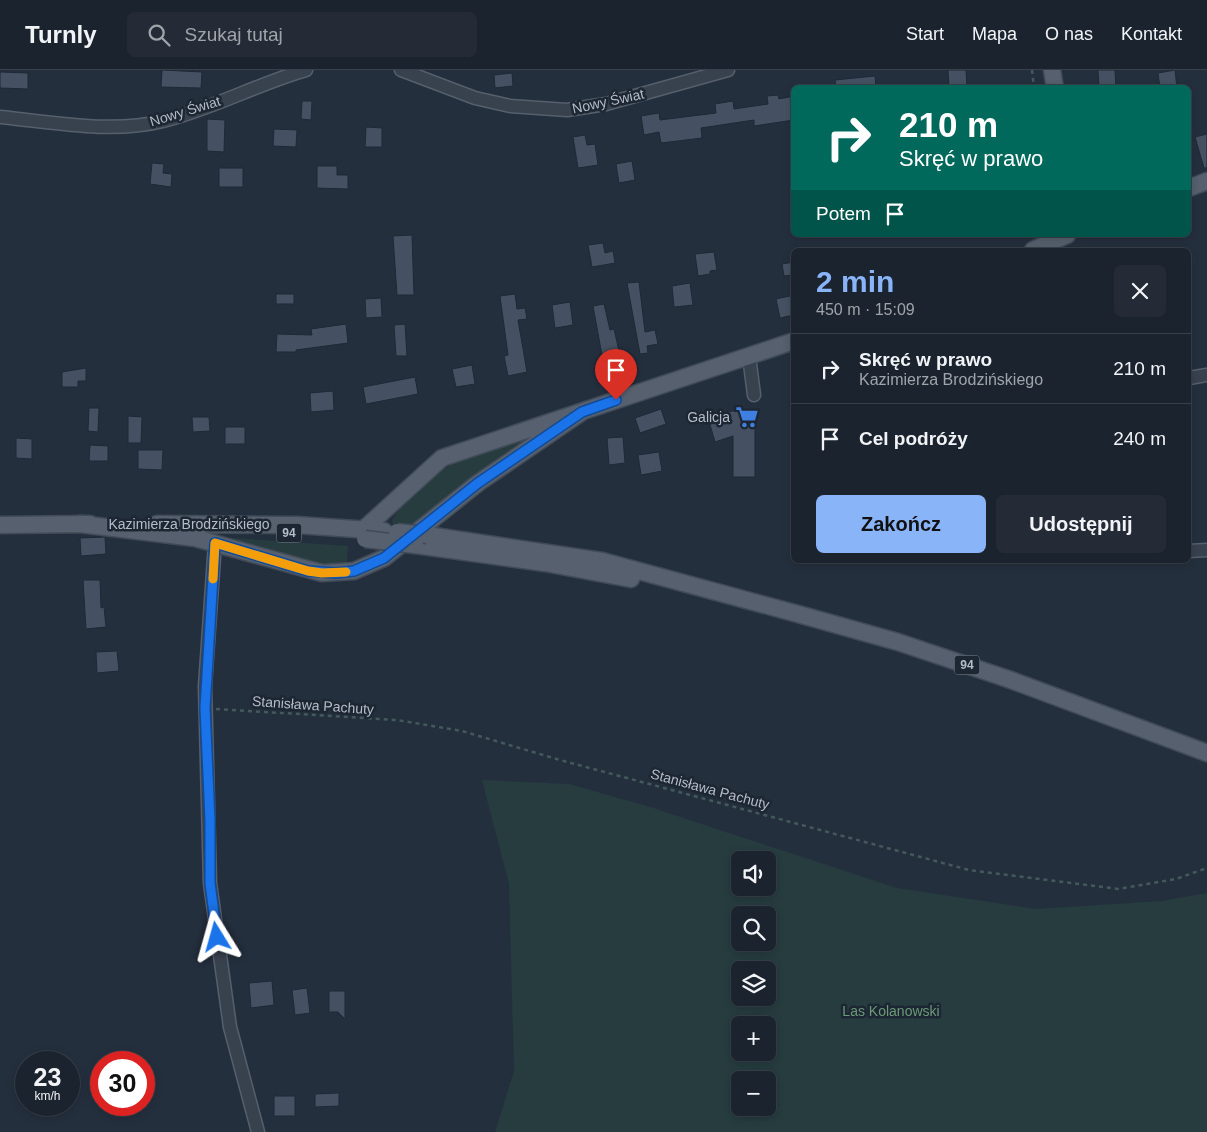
<!DOCTYPE html>
<html lang="pl">
<head>
<meta charset="utf-8">
<style>
	body { margin:0; font-family:Arial,sans-serif; background:#242b36; color:#f1f3f6; height:100vh; display:flex; flex-direction:column; font-size:19px; white-space:nowrap }
	* { box-sizing:border-box; margin:0 }
	p { font-size:16px; color:#a0a4aa }
	.icon { flex:none; width:28px; height:28px; fill:none; stroke:currentColor; stroke-width:2; stroke-linecap:round; stroke-linejoin:round }
	.map { position:relative; flex:1; overflow:hidden }
	.drawer { position:absolute; left:791px; top:178px; width:400px; height:315px; display:flex; flex-direction:column; background:#1b232e; border-radius:8px; box-shadow:0 2px 8px #0003,0 0 0 1px #39404a }
	.drawer>* { flex:none }
	.guide { position:absolute; left:791px; top:15px; width:400px; height:152px; border-radius:8px; box-shadow:0 2px 8px #0003,0 0 0 1px #39404a; background:#00695c; color:#fff; overflow:hidden }
	.buttons { position:absolute; left:731px; top:781px; display:grid; gap:10px }
	.buttons a { display:grid; place-items:center; width:45px; height:45px; border-radius:8px; background:#1b232e; box-shadow:0 2px 8px #0003,0 0 0 1px #39404a; font-size:25px }
	.speed { position:absolute; left:15px; top:981px; display:flex; gap:10px; font-size:25px; font-weight:700; text-align:center }
	.speed>* { display:grid; place-content:center; width:65px; height:65px; border-radius:50%; background:#1b232e; box-shadow:0 2px 8px #0003,0 0 0 1px #39404a; line-height:1 }
	.speed small { font-size:12px; font-weight:400 }
	.speed .limit { border:8px solid #d22; background:#fff; color:#111 }
	.pin { position:absolute; display:grid; place-items:center; width:42px; height:42px; color:#fff; margin:-51px -21px; border-radius:50% 50% 50% 0; rotate:-45deg; box-shadow:0 0 5px #0007 }
	.pin .icon { rotate:45deg }
	.me { position:absolute; width:55px; margin:-28px; rotate:352deg; stroke-linejoin:round; filter:drop-shadow(0 0 4px #0008) }
	.turn { display:flex; align-items:center; gap:18px; height:105px; padding:0 25px; font-size:22px }
	.turn .icon { width:65px; height:65px; stroke-width:2.5 }
	.turn b { display:block; font-size:35px; line-height:42px }
	.then { display:flex; align-items:center; height:48px; padding:0 25px; background:#0003; gap:10px; font-size:19px }
	.round { display:grid; place-items:center; flex:none; width:52px; height:52px; border-radius:8px; background:#242b36 }
	.overview { display:flex; align-items:center; justify-content:space-between; height:85px; padding:0 25px }
	h1 { font-size:30px; font-weight:800; line-height:38px; color:#8ab4f8 }
	.action { display:flex; gap:10px; margin-top:auto; padding:10px 25px }
	.action a { flex:1; height:58px; border-radius:8px; background:#8ab4f8; color:#111; font-size:20px; font-weight:800; line-height:58px; text-align:center }
	.action a+a { background:#242b36; color:#f1f3f6 }
	ul { padding:0; list-style:none }
	li { display:flex; align-items:center; gap:15px; height:70px; padding:0 25px; border-top:1px solid #39404a }
	li div { flex:1 }
	li b { display:block; font-size:19px }
	li em { font-style:normal }
	header { display:flex; align-items:center; gap:30px; box-sizing:border-box; height:70px; padding:0 25px; background:#1b232e; border-bottom:1px solid #39404a }
	header strong { font-size:24px }
	nav { display:flex; gap:28px; margin-inline-start:auto; font-size:18px }
	.search { width:350px; height:45px; background:#242b36; display:flex; align-items:center; gap:12px; box-sizing:border-box; padding:0 18px; border-radius:8px; color:#a0a4aa; font-size:19px }
	.map>svg:first-child { display:block }
	.green { fill:#263c3f; fill-rule:evenodd }
	.building { fill:#455162; stroke:#1f2835 }
	.lines { fill:none; stroke-linecap:round; stroke-linejoin:round }
	.minor-casing { stroke:#565f6c; stroke-width:15 }
	.major-casing { stroke:#414a57; stroke-width:19 }
	.path { stroke:#44595c; stroke-width:2.5; stroke-dasharray:4 4; stroke-linecap:butt }
	.minor { stroke:#38414e; stroke-width:12 }
	.major { stroke:#56606e; stroke-width:16 }
	.major-bridge-casing { stroke:#414a57; stroke-width:19; stroke-linecap:butt }
	.major-bridge { stroke:#56606e; stroke-width:16 }
	.route-casing { stroke:#114b97; stroke-width:12 }
	.route { stroke:#1a73e8; stroke-width:9 }
	.slow { stroke:#f59e0b; stroke-width:9 }
	.labels { text-anchor:middle; dominant-baseline:central; stroke-width:5; stroke-linejoin:round; paint-order:stroke }
	.shield { fill:#1d2633; stroke:#878f9c; stroke-width:1 }
	.shield-label { font-size:12px; font-weight:bold; fill:#b4bcc9 }
	.street-label { font-size:14px; fill:#b4bcc9; stroke:#1d2633 }
	.poi-label { font-size:14px; fill:#b4bcc9; stroke:#1d2633; text-anchor:end }
	.park-label { font-size:14px; fill:#6b9a76; stroke:#1d2633 }
</style>
</head>
<body>
<header>
<strong>Turnly</strong>
<div class="search"><svg class="icon" aria-label="search" viewBox="0 0 24 24"><circle cx="10" cy="10" r="6"/><path d="M15 15l6 6"/></svg>Szukaj tutaj</div>
<nav><a>Start</a><a>Mapa</a><a>O nas</a><a>Kontakt</a></nav>
</header>
<div class="map">
<svg width="1207" height="1062" viewBox="0 0 1207 1062">
	<rect width="100%" height="100%" fill="#242f3e"/>
	<path class="green" d="M536,363l-82,57 -40,36 -21,-1 -1,-5c34,-55 87,-69 144,-87z
		M204,466l144,10 -1,16c-41,8 -102,-15 -143,-26z
		M482,710l87,4 81,23 247,81 139,21 126,-8 45,-8v239h-712l19,-61 -5,-187zM740,790h28v28h-28zM740,845h28v27h-28zM740,900h28v28h-28zM740,955h28v27h-28zM740,1010h28v28h-28z"/>
	<path class="building" d="M162,0l40,2 -1,16 -40,-1z
		M948,0h18l1,18h-18z
		M1098,0h17l1,18h-17z
		M1175,0l2,18h-17l-2,-15z
		M0,2l28,1v16l-28,-1z
		M512,3l1,13 -18,2 -1,-13z
		M875,6l1,12h-40l-1,-8z
		M778,25l1,4 15,-3v24l-40,6v-6l-53,8 1,10 -41,5 -2,-11 -15,3 -3,-19 18,-3 1,7 56,-7 -1,-9 18,-3 1,8 34,-5 -1,-8z
		M302,31h10l-1,19 -10,-1z
		M207,49l18,1 -1,32 -17,-1z
		M366,57l16,1v19h-17z
		M274,59l23,1 -1,17 -23,-1z
		M1207,64v34h-3l-9,-31z
		M585,65l2,10 8,-1 3,21 -20,3 -5,-31z
		M632,91l3,19 -16,3 -3,-19z
		M152,93l12,1 -1,9 9,1 -1,13 -21,-3z
		M317,96h20v9h11v14l-31,-1z
		M219,98h24v19h-24z
		M412,165l2,60h-17l-4,-59z
		M603,173l2,10 8,-2 2,12 -23,4 -4,-22z
		M714,182l3,18 -7,1v3l-12,2 -3,-22z
		M794,192v13l-10,1 -2,-12z
		M639,212l6,50 10,-2 3,14 -11,2 1,7 -8,1 -13,-71z
		M690,213l3,22 -19,2 -2,-21z
		M276,224h18v10h-18z
		M515,224l2,15 8,-1 2,11 -9,1 9,52 -19,4 -4,-20 4,-1 -8,-59z
		M794,225v20l-14,3 -4,-19z
		M381,228l1,19 -16,1 -1,-19z
		M570,232l3,23 -18,3 -3,-23z
		M604,234l6,26 4,-1 5,22 -17,4 -9,-49z
		M346,254l2,19 -52,7v2h-20l1,-18 35,1 -1,-6z
		M405,254l2,32h-11l-2,-31z
		M472,295l3,19 -19,3 -4,-18z
		M86,298v13h-8v6h-16v-15z
		M415,307l3,17 -52,10 -3,-17z
		M333,321l1,19 -23,2 -1,-19z
		M89,338h10l-1,24 -10,-1z
		M661,339l5,15 -26,9 -5,-15z
		M732,341h23v66h-22v-41l-18,6 -7,-24z
		M128,346l14,1 -1,26h-13z
		M192,347h17l1,14 -17,1z
		M225,357h20v17h-20z
		M623,367l2,26 -16,2 -2,-27z
		M16,368l16,1v20l-16,-1z
		M90,375l18,1v15h-19z
		M138,380h25l-1,20 -24,-1z
		M659,382l3,19 -21,4 -3,-20z
		M105,467l1,17 -25,2 -1,-18z
		M83,510h17l1,28 3,-1 2,20 -20,2z
		M117,581l2,20 -22,2 -1,-21z
		M272,911l2,24 -23,3 -2,-25z
		M307,918l3,25 -15,2 -3,-25z
		M329,921h16v28l-7,-7h-9z
		M339,1023v13l-24,1v-13z
		M274,1026h21v20h-21z"/>
	<g class="lines">
		<defs>
			<path id="minor" d="M401,0l74,28 35,8 57,4 39,-6 122,-34
				M0,47c52,5 111,17 163,4 49,-12 94,-37 143,-51
				M749,286l5,39
				M1189,308l18,-3
				M215,473l-10,143 5,197 20,144 28,105
				M1189,481l18,-1"/>
			<path id="major" d="M1052,0l3,18
				M1189,118l18,-7
				M1033,180l34,-15
				M80,454l115,14 127,35 32,-2 30,-13 94,-75 104,-71
				M157,454l140,1 87,6
				M0,455l90,-1
				M364,459l78,-71 352,-117
				M427,465l175,26 196,53 100,28 110,37 199,74
				M415,475l130,18 86,16"/>
		</defs>
		<use href="#minor" class="minor-casing"/>
		<use href="#major" class="major-casing"/>
		<path class="path" d="M1032,0l2,18
			M216,639l181,11 65,11 98,29 409,110 149,19 58,-10 31,-11"/>
		<use href="#minor" class="minor"/>
		<use href="#major" class="major"/>
		<defs>
			<path id="major-bridge" d="M397,462l30,3
				M365,469l50,6"/>
		</defs>
		<use href="#major-bridge" class="major-bridge-casing"/>
		<use href="#major-bridge" class="major-bridge"/>
	</g>
	<g class="lines">
		<defs>
			<path id="route" d="M217,867l-7,-54v-63l-5,-112 10,-165 93,28 28,2 18,-2 30,-13 94,-75 104,-71 34,-12"/>
		</defs>
		<use href="#route" class="route-casing"/>
		<use href="#route" class="route"/>
		<path class="slow" d="M213,509l2,-36 93,28 14,2 24,-1"/>
	</g>
	<defs>
		<symbol id="supermarket-bare" viewBox="-9 -9 18 18"><path d="M-6-5.5h2.5l.6 2H6L4.5 2H-2.5L-4.4-4H-6ZM-1.5 3.2a1.3 1.3 0 1 0 .1 0ZM3 3.2a1.3 1.3 0 1 0 .1 0Z" fill="#3f7fe0" stroke="#1d2633" stroke-width="2.5" paint-order="stroke"/></symbol>
	</defs>
	<g fill-rule="evenodd">
		<use href="#supermarket-bare" x="731" y="331" width="32" height="32"/>
	</g>
	<g class="labels">
		<g class="shield">
			<rect x="276.5" y="453.5" width="25" height="19" rx="4"/>
			<rect x="954.5" y="585.5" width="25" height="19" rx="4"/>
		</g>
		<g class="shield-label">
			<text x="289" y="463">94</text>
			<text x="967" y="595">94</text>
		</g>
		<g class="street-label">
			<text transform="translate(608 31) rotate(-12)">Nowy Świat</text>
			<text transform="translate(185 41) rotate(-17)">Nowy Świat</text>
			<text x="189" y="454">Kazimierza Brodzińskiego</text>
			<text transform="translate(313 635) rotate(4)">Stanisława Pachuty</text>
			<text transform="translate(710 719) rotate(15)">Stanisława Pachuty</text>
		</g>
		<g class="poi-label">
			<text x="730" y="347">Galicja</text>
		</g>
		<g class="park-label">
			<text x="891" y="941">Las Kolanowski</text>
		</g>
	</g>
</svg>
<div class="buttons">
<a><svg class="icon" aria-label="sound" viewBox="0 0 24 24"><path d="M4 9h4l5-4v14l-5-4H4zM17 9q2 3 0 6"/></svg></a>
<a><svg class="icon" aria-label="search" viewBox="0 0 24 24"><circle cx="10" cy="10" r="6"/><path d="M15 15l6 6"/></svg></a>
<a><svg class="icon" aria-label="layers" viewBox="0 0 24 24"><path d="M12 4l9 5-9 5-9-5zM3 14l9 5 9-5"/></svg></a>
<a>+</a>
<a>−</a>
</div>
<div class="speed"><div>23<small>km/h</small></div><div class="limit">30</div></div>
<div class="pin" style="left:616px;top:330px;background:#d93025"><svg class="icon" aria-label="arrive" viewBox="0 0 24 24"><path d="M6 21V4h12l-3 4 3 4H6"/></svg></div>
<svg class="me" style="left:217px;top:867px" viewBox="-20 -20 40 40"><path d="M0-17L14 15 0 8-14 15z" fill="#1a73e8" stroke="#fff" stroke-width="4"/></svg>
<div class="guide">
<div class="turn"><svg class="icon" aria-label="right" viewBox="0 0 24 24"><path d="M7 20v-9h11M14 6l5 5-5 5"/></svg><div><b>210 m</b>Skręć w prawo</div></div>
<div class="then">Potem<svg class="icon" aria-label="arrive" viewBox="0 0 24 24"><path d="M6 21V4h12l-3 4 3 4H6"/></svg></div>
</div>
<section class="drawer">
<div class="overview"><div><h1>2 min</h1><p>450 m · 15:09</p></div><a class="round"><svg class="icon" aria-label="close" viewBox="0 0 24 24"><path d="M6 6l12 12M18 6L6 18"/></svg></a></div>
<ul>
<li><svg class="icon" aria-label="right" viewBox="0 0 24 24"><path d="M7 20v-9h11M14 6l5 5-5 5"/></svg><div><b>Skręć w prawo</b><p>Kazimierza Brodzińskiego</p></div><em>210 m</em></li>
<li><svg class="icon" aria-label="arrive" viewBox="0 0 24 24"><path d="M6 21V4h12l-3 4 3 4H6"/></svg><div><b>Cel podróży</b></div><em>240 m</em></li>
</ul>
<div class="action"><a>Zakończ</a><a>Udostępnij</a></div>
</section>
</div>
</body>
</html>
